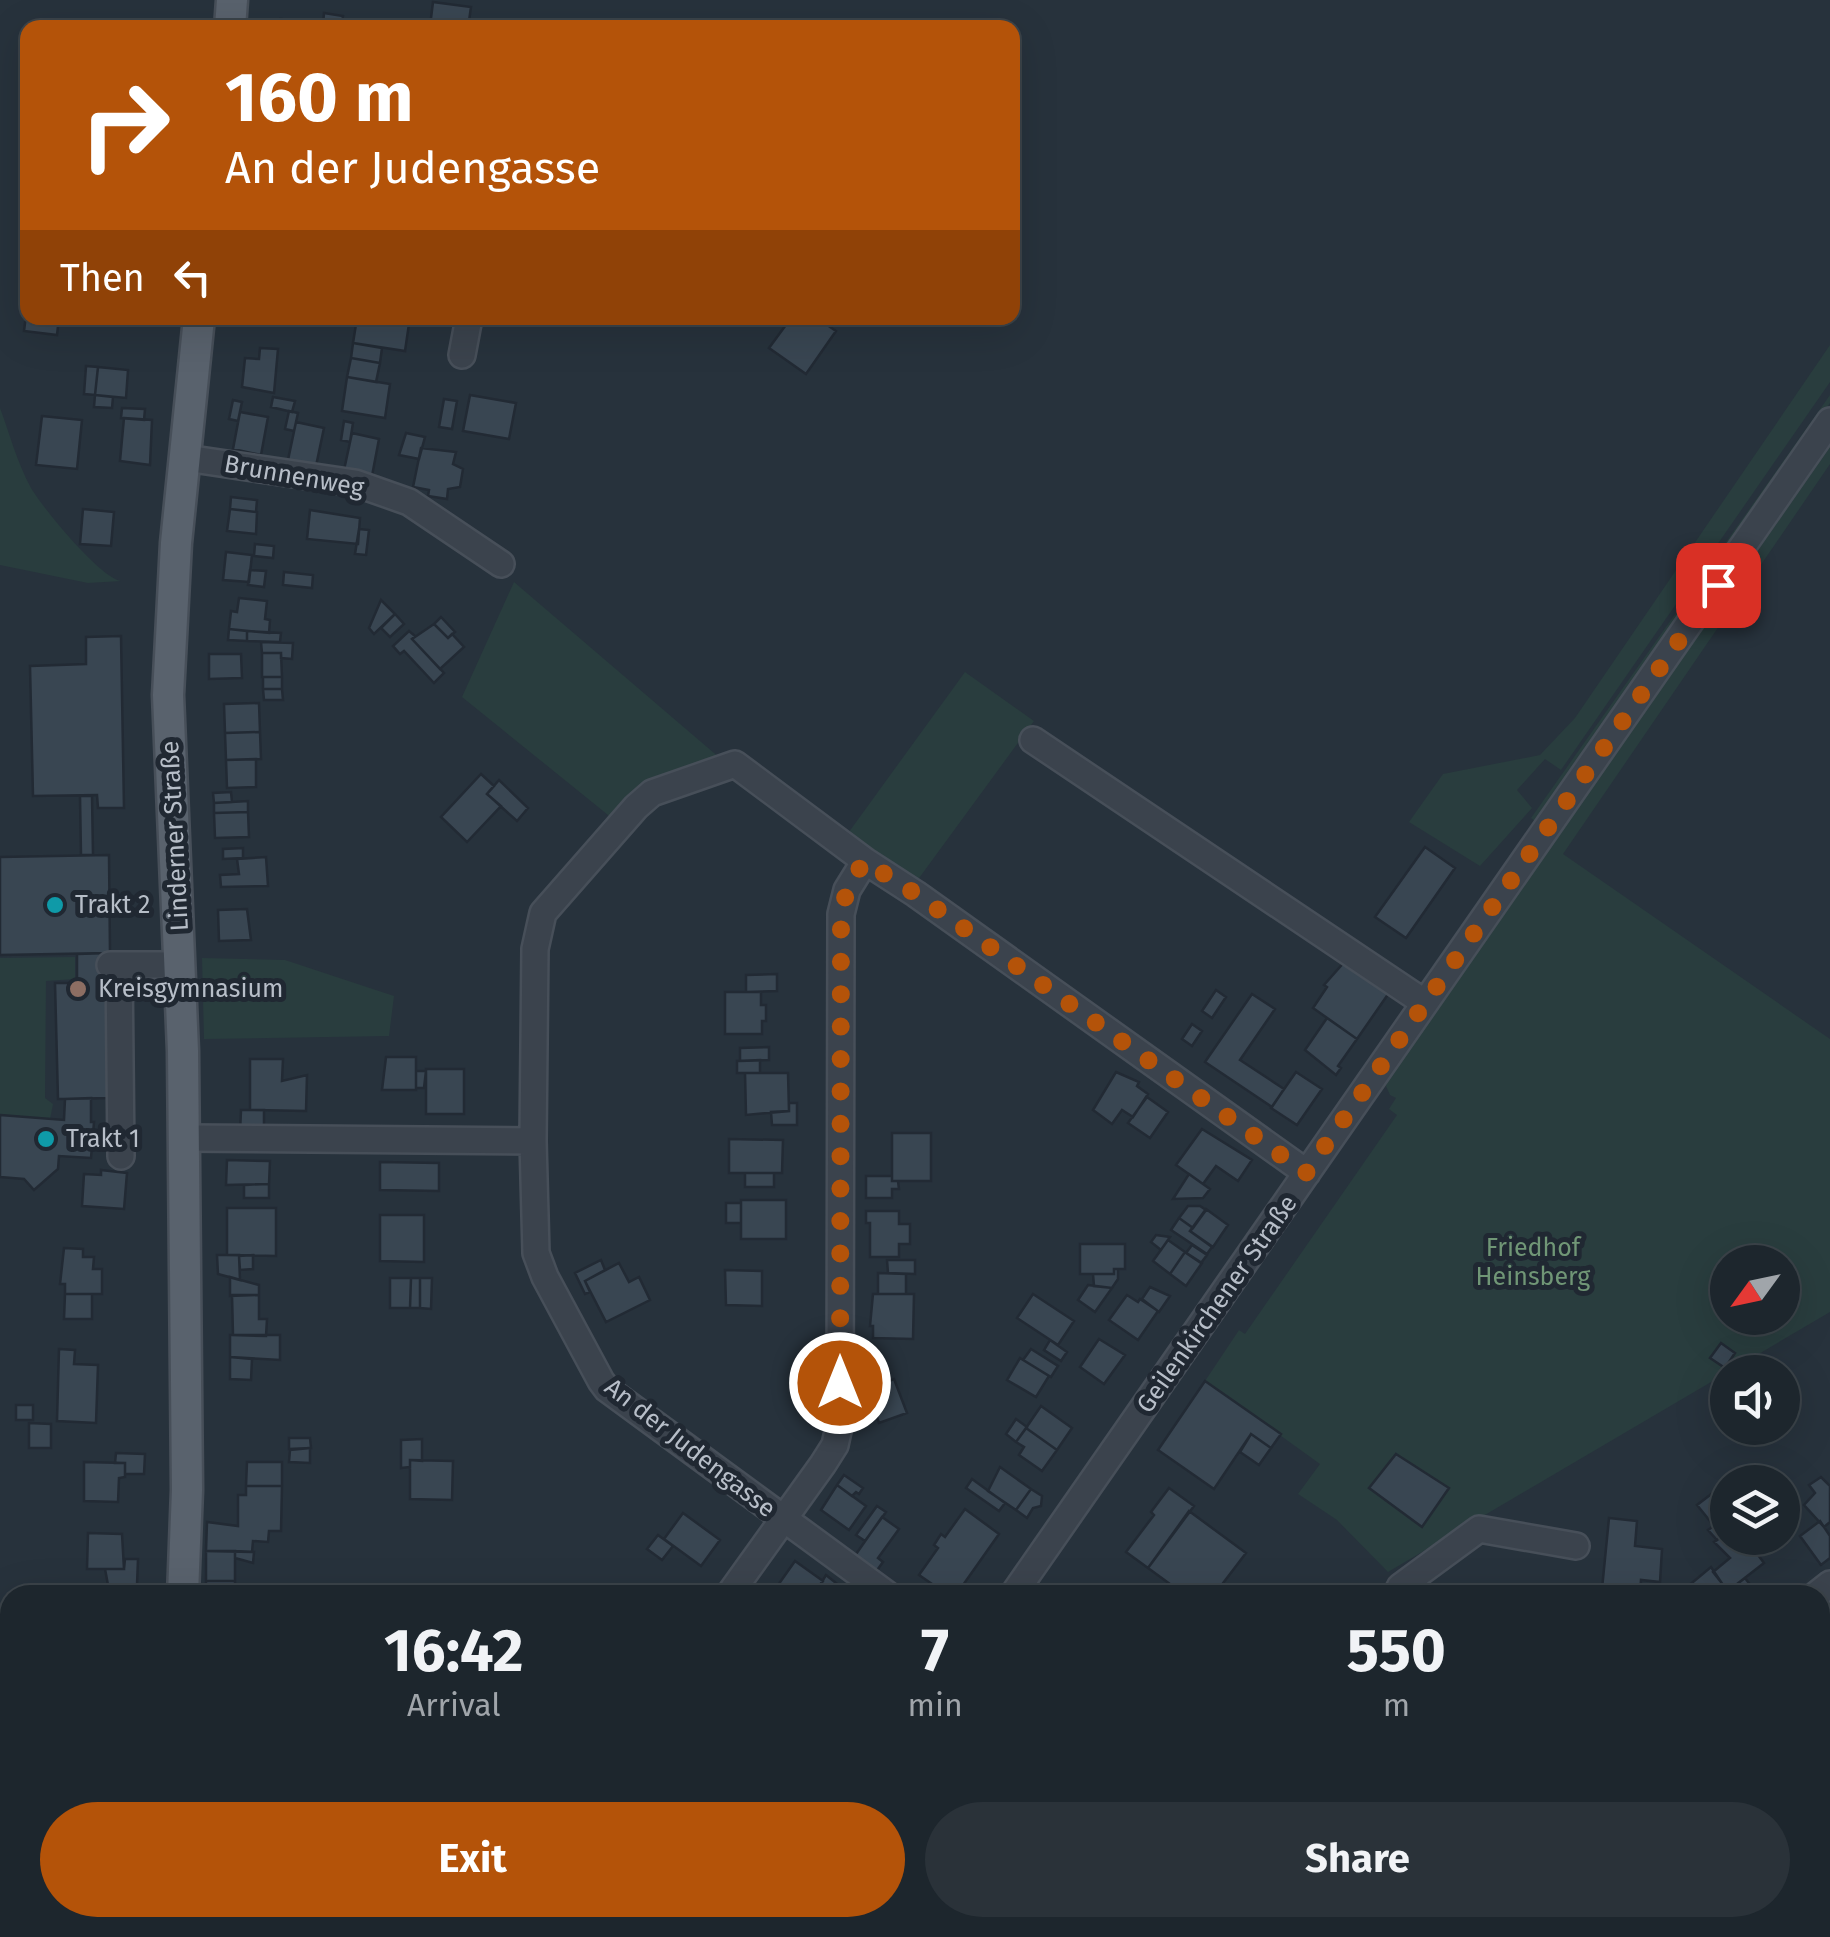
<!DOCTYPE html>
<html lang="en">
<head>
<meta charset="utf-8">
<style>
	body { margin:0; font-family:"Fira Sans",sans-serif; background:#2a3239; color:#f1f3f6; height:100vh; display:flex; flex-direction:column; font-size:38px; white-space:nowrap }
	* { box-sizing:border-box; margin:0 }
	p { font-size:32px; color:#a0a5aa }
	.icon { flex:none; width:55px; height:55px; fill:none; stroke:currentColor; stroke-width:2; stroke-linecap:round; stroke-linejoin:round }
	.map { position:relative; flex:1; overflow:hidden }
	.sheet { position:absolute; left:0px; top:1585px; width:1830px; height:352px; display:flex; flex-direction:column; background:#1d262d; border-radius:30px 30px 0 0; box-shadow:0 10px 40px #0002,0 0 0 2px #3b4349 }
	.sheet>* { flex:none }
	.top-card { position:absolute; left:20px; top:20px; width:1000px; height:305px; border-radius:20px; box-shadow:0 10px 40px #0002,0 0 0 2px #3b4349; background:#b45309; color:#fff; overflow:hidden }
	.needle { width:65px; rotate:237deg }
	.fabs { position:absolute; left:1710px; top:1245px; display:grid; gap:20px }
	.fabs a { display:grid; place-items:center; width:90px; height:90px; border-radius:50%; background:#1d262d; box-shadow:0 10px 40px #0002,0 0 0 2px #3b4349; font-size:50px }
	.pin { position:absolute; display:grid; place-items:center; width:85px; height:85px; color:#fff; margin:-42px; border-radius:20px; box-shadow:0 5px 15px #0006 }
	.me { position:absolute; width:110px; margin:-55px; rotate:0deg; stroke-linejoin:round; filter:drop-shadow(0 0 8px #0008) }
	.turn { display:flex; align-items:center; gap:35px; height:210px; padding:0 40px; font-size:45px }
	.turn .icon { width:130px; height:130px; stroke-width:2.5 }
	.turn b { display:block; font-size:70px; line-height:85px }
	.then { display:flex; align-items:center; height:95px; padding:0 40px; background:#0003; gap:20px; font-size:38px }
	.eta { display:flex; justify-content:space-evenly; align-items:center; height:170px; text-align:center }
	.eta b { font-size:60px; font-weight:700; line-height:70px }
	.button { display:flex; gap:20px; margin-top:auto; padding:20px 40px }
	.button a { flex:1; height:115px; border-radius:60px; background:#b45309; color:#fff; font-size:40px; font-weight:700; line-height:115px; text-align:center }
	.button a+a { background:#2a3239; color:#f1f3f6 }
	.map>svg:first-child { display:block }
	.green { fill:#293d3e; fill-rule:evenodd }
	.building { fill:#394652; stroke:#222a34; stroke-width:2.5 }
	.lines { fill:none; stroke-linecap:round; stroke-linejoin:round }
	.minor-casing { stroke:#474f59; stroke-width:30 }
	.major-casing { stroke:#474f59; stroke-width:35 }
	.minor { stroke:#3b434d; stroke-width:25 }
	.major { stroke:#59626d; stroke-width:30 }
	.route { stroke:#b45309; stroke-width:18; stroke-dasharray:0 32.4 }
	.culture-dot { fill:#0f9aa8; stroke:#202832; stroke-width:4 }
	.education-dot { fill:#8d6e63; stroke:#202832; stroke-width:4 }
	.labels { text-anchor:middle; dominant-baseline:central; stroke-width:10; stroke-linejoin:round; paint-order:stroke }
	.street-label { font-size:25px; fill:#b7bec8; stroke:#202832 }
	.poi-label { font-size:25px; fill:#b7bec8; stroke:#202832; text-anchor:start }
	.park-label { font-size:25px; fill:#709676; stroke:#202832 }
</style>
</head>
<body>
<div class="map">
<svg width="1830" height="1937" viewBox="0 0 1830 1937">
	<rect width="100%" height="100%" fill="#27323c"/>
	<path class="green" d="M1830,345v37l-269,388 -16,-11 -28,31 15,18 -52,58 -71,-44 34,-48 97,-19 35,-37z
		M1830,395v8l-295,418 -4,-3z
		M0,408c10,27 17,54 31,80 11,19 70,91 90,93l-33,2 -88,-18z
		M1830,447v17l-267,390 267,185v273l-442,260 -51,-52 -39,-26 22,-30 -115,-83 34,-51 6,4 152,-219 -8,-6 7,-11 -6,-3 -4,-9 2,-8zM1728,1262h54v56h-54z
		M514,582l207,177 -77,25 -15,10 -16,25 -151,-122z
		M965,672l69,49 -120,164 -68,-49z
		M75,957v22l-29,2 -1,117 8,6 -3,15 -50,-5v-156z
		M202,958l83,2 109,36 -5,40 -185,3z
		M0,1899l10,5v24h31l10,9h-51z
		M991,1928h295l-1,9h-297z
		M1367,1928h166l2,9h-169z"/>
	<path class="building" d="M433,2l38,5 -3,21 -38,-2z
		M324,13l19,3 -2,11 -18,-2z
		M280,19l24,2v7h-25z
		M149,21l30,2 -1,5h-29z
		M27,307l1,11h31l-2,17 -33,-4z
		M357,318h42l-1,5 11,1 -4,27 -52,-8z
		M791,318h26l19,13 -30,43 -37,-26z
		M353,343l29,5 -2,15 -29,-5z
		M260,348l18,1 -4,44 -32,-6 3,-29 14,1z
		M351,358l29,5 -4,19 -29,-5z
		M86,366l12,1 -3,28 -11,-1z
		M98,367l30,3 -2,28 -31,-3z
		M347,377l43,7 -5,34 -43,-7z
		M95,395l18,2 -1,11 -18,-1z
		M470,395l46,8 -7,36 -46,-8z
		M273,397l22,4 -3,11 -21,-5z
		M444,399l13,2 -5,28 -13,-2z
		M233,400l9,2 -4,19 -9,-2z
		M122,408l23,1 -1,11 -23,-2z
		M289,411l9,2 -4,18 -9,-2z
		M240,412l28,5 -7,38 -28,-6z
		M42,416l40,4 -5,49 -41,-4z
		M124,418l28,2 -2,45 -30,-4z
		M344,421l9,2 -3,19 -9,-2z
		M296,422l28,6 -8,38 -28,-6z
		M352,433l27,6 -7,37 -28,-6z
		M406,433l19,4 -6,22 -20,-4z
		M421,448l35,4 -3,12 10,5 -3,18 -12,2 -1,10 -19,-3 1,-6 -16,-3z
		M231,497l26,3 -1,12 -26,-3z
		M83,509l31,3 -3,34 -31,-2z
		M230,509l27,3 -1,22 -29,-3z
		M310,510l50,8 -2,26 -51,-5z
		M359,529l10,1 -3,25 -11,-1z
		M255,544l19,2 -1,12 -19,-2z
		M226,552l26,3 -3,27 -26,-2z
		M250,570l16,1 -2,16 -16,-2z
		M284,572l29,3 -1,13 -29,-3z
		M239,598l28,3 -2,18 5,1 -1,13 -40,-4 2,-18 6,1z
		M381,600l14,14 -21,20 -5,-6z
		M395,614l9,10 -14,13 -9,-9z
		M441,617l14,15 -7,6 -14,-14z
		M434,624l14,14 4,-4 12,13 -24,22 -28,-30z
		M229,629l18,2v10l-19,-1z
		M247,631l34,2 -1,9 -33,-1z
		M409,631l6,5 -3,3 32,34 -10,10 -30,-32 -4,3 -7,-8z
		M121,636l3,172h-26l-1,-13 -64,1 -3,-130 56,-2v-27z
		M261,642l32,1 -1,16 -11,-1v-5h-19z
		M262,653h19l1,24h-20z
		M209,654h32l1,24 -33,1z
		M263,677h19v12h-19z
		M263,689h19l1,11h-19z
		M259,703l1,29 -35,1 -1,-29z
		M260,732l1,27 -35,1 -1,-27z
		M256,759v28l-29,1 -1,-28z
		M481,774l13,12 -7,8 14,12 -34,36 -26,-25z
		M499,780l29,28 -11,13 -30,-27z
		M231,792l1,10 -18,1 -1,-10z
		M80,796h12l1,59h-12z
		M248,801v11l-34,1v-10z
		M248,812l1,25 -34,1 -1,-25z
		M1425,847l30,21 -49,70 -31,-21z
		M243,848v10l-20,1v-10z
		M109,855l1,98 -110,2v-98z
		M266,857l2,29 -47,1 -1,-12 19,-1 -2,-15z
		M247,909l4,31 -32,1 -1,-31z
		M110,953l2,145 -54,1 -3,-116h22v-29z
		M1347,959l44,31 -34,49 -44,-31 14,-21 -3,-2z
		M777,974v17l-31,1v-17z
		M1216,990l10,7 -14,21 -10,-7z
		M725,992h36v13h5v16h-4v13h-37z
		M1252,994l23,15 -35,51 44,29 -12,18 -67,-45z
		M1327,1018l30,21 -19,27 3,2 -5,7 -31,-25z
		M1192,1024l10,7 -10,15 -10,-7z
		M769,1047v13l-29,1v-13z
		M386,1057h30v33h-34z
		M250,1059h33l-1,22 25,-6 -1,36 -56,-1z
		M760,1060v13h-23v-12z
		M426,1069h38v45h-38z
		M416,1071h10l-2,17h-8z
		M1116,1072l23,10 -2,4 11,8 -15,23 -11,-7 -10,14 -19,-14z
		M1296,1072l26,17 -25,36 -26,-17z
		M745,1073h43l1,38 -43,4z
		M1147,1097l21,15 -18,26 -22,-15z
		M91,1098v24h3l-3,36 -32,-2 -1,13 -24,21 -10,-11 -24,-2v-62l64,5 1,-21z
		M789,1103h8v22h-25l-1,-13 18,-1z
		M241,1110h23v23h-24z
		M1202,1129l50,31 -14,21 -22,-15 -13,18 -27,-19z
		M892,1133h39v48h-39z
		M729,1139l54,1 -1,33h-53z
		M227,1160l43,1 -1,23 -43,1z
		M380,1162l59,1v28l-59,-1z
		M101,1170l26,3 -3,36 -42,-3 2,-32 17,1z
		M745,1173h29v14h-29z
		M1189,1174l21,15 -7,9 -30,1z
		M866,1176h26v5h6l1,8h-7v9h-26z
		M269,1184v14h-25v-13z
		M741,1200h45v39h-45z
		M726,1203h15v20h-15z
		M1188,1206h12l6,4 -13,18 -14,-10z
		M227,1208h49v48l-49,-1z
		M1206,1209l22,16 -15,22 -23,-16z
		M866,1211h33v13h11v20h-11v13h-29v-34h-4z
		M380,1215h44v47l-44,-1z
		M1179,1218l14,10 -3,3 22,16 -5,7 -36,-24z
		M1156,1235l14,2 -9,13 -10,-8z
		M1168,1240l17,12 -15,22 -17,-13z
		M1080,1244h45v25h-11v5h-34z
		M1192,1245l15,10 -6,8 -15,-10z
		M64,1248l19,1v8h11l-1,12h9v25h-37v-10h-5z
		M1185,1252l17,11 -16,23 -16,-12z
		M217,1255h22l1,25 -22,-6z
		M253,1255v14l-13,1 -1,-14z
		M601,1260l4,10 -20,11 5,11 -5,2 -10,-21z
		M887,1260h28v14l-27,-1z
		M619,1263l10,19 10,-5 11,23 -44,22 -21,-41z
		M1114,1269h4v10l-6,9 -18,-2 -1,-12h21z
		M725,1270l37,1v35l-36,-1z
		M878,1273l28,1v20h-28z
		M230,1277l29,8v10l-29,1z
		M390,1278h21l-1,30h-20z
		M411,1278h9v30h-10z
		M420,1278h12l-1,31 -11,-1z
		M1088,1285l24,3 -17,24 -17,-12z
		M1150,1287l20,9 -11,16 -17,-13z
		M65,1294h27v25h-28z
		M873,1294h41l-1,45 -40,-1v-12h-3z
		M1033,1294l41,27 -16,24 -41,-27z
		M232,1295h27v24h8l-1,17 -33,-1z
		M1127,1295l11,7 2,-3 18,12 -20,29 -29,-20z
		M230,1335h50v25l-50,-3z
		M1099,1339l26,16 -21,29 -24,-17z
		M1050,1340l17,12 -6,9 -17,-11z
		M1721,1343l14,10 -10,15 -15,-10z
		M59,1349l16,1 -1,14 24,1 -2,58 -39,-2z
		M1031,1349l27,17 -7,11 -28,-17z
		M230,1357l22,2 -1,21 -21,-1z
		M1020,1358l29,18 -13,21 -29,-17z
		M894,1379l13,34 -28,10 -12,-34z
		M1205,1381l76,53 -10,14 -20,-14 -37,55 -56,-39z
		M16,1405h17v15h-17z
		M1041,1406l31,22 -15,22 -31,-22z
		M1016,1419l11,8 -11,15 -10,-8z
		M29,1423l22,1v24h-22z
		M1026,1428l31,22 -15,21 -23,-16 5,-8 -8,-5z
		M1251,1434l20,14 -12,17 -19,-13z
		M289,1438h21l1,10 -22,1z
		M422,1439v22l-12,-1v7l-9,1v-28z
		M310,1448v15l-21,-1 1,-12z
		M116,1453l29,1 -1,20h-19v-11h-10z
		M1396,1454l53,34 -27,39 -53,-39z
		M410,1460l43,1 -1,39 -42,-1z
		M84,1462l41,1v14l-6,1 -1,24 -34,-1z
		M247,1462h35v24h-36z
		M1000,1467l31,22 -15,21 -28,-19z
		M844,1475l19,13 -4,6 -3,-2 -4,4 -15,-11z
		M1821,1477l9,9v36l-6,5 -20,-22 11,-12 -6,-8z
		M972,1479l33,24 -6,8 -33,-23z
		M837,1485l29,21 -17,24 -28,-20z
		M246,1486h36l-1,45h-12l-1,11 -15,-1 -1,11 -46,-1 1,-29 31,4v-31h8z
		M1169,1488l25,18 -46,62 -22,-16 28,-37 -3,-3z
		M1031,1489l11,7 -1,10 -8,2 -6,10 -11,-8z
		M1714,1492l14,16v24l-11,8 -9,-10 6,-4 -17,-21z
		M877,1506l9,6 -21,29 -9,-6z
		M965,1509l34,25 -43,61h-8l-29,-20 19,-27 -4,-3 7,-11 4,3z
		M1189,1511l57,42 -32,42h-29l-37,-27z
		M683,1513l37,27 -19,26 -37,-27z
		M882,1517l17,12 -21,29 5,4 -8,11 -21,-16z
		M1609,1518l28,3 -2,25 27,3 -2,33 -19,-2 -1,13 -38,-4z
		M1820,1521l10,15v22l-9,7 -21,-29z
		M1728,1532v6h28l-6,6 14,19 -36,28 -15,-19 17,-14 -16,-16z
		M88,1533l34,1 2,35h-37z
		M658,1535l15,11 -11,14 -15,-11z
		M206,1551h29v30h-29z
		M235,1551l19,1 -1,11 -18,-5z
		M125,1559h13l-1,26h-29l-3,-16h19z
		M795,1561l28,20 -10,14h-42z
		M1711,1567l14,21 -9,7h-23l-6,-8z
		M826,1575l10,8 -8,12h-10l-3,-2z
		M1745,1578l13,17h-27l-3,-4z
		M206,1581h29v12l9,2h-38z
		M60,1585h25v10h-25z
		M125,1585h21v10h-20z
		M10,1621v33l-10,4v-35z
		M1820,1634l10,13v28l-10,-13z
		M1820,1662l10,13v6l-10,7z
		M202,1928h30l2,7 -30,2z
		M410,1928h12l23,8 -39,1z
		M499,1928h7l13,6 -1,3h-24z
		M529,1928l22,4 2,-4 5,2 -2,7h-30z
		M718,1928h8l13,9h-25z
		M1298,1928h29l-1,9h-28z
		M1327,1928h28l-1,9h-28z
		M1675,1929l27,3v5h-34h6z"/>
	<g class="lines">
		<defs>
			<path id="minor" d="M462,355l7,-37
				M186,458l169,25 54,19 92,62
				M1033,740l392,263
				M110,965h71
				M119,965l2,191
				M184,1138l349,3
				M729,1595l94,-131 12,-19 5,-23 1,-508 6,-24 18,-29
				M888,1595l-281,-206 -6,-8 -56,-104 -9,-24 -3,-112 2,-192 8,-36 93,-106 16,-14 83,-29 130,97 51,33 391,279
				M1013,1595l817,-1174
				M1403,1595l-3,-8 79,-58 97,17
				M1816,1595l14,-11
				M0,1753v92
				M0,1868l10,4
				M1820,1925l10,1
				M123,1928l7,9
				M1545,1928l2,9
				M459,1937l3,-9
				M776,1937l7,-9"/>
			<path id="major" d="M230,28l2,-28
				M183,1595l4,-105 -4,-439 -15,-356 8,-152 23,-225
				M89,1928l7,9
				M163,1928v9"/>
		</defs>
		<use href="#minor" class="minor-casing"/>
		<use href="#major" class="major-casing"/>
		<use href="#minor" class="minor"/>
		<use href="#major" class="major"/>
	</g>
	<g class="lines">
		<path class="route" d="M840,1383l1,-469 6,-24 17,-29 52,33 390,279 412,-588"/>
	</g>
	<g class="culture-dot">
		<circle cx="55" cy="905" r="10"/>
		<circle cx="46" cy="1139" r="10"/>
	</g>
	<circle class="education-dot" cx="78" cy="989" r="10"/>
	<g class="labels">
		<g class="street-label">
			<text transform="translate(294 476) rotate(10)">Brunnenweg</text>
			<text transform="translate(175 836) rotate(-93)">Linderner Straße</text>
			<text transform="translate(1217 1304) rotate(-55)">Geilenkirchener Straße</text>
			<text transform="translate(690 1448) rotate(38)">An der Judengasse</text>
		</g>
		<g class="poi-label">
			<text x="75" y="905">Trakt 2</text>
			<text x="98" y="989">Kreisgymnasium</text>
			<text x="66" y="1139">Trakt 1</text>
		</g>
		<g class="park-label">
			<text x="1533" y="1248">Friedhof<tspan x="1533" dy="29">Heinsberg</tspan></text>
		</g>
	</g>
</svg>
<div class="fabs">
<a><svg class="needle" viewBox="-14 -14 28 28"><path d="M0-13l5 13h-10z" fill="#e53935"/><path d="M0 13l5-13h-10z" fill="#a0a5aa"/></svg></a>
<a><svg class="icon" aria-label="sound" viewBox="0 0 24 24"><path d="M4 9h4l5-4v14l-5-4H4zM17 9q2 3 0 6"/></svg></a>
<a><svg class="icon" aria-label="layers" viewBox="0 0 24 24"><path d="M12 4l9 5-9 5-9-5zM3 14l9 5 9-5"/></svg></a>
</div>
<div class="pin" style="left:1718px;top:585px;background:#d93025"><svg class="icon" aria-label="arrive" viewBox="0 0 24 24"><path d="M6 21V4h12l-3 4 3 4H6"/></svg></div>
<svg class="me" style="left:840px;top:1383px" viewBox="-20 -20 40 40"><circle r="17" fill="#b45309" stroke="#fff" stroke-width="3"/><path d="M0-11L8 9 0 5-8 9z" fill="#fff"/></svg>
<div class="top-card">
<div class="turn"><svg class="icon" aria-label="right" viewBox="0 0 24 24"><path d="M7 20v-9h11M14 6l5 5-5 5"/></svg><div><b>160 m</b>An der Judengasse</div></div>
<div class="then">Then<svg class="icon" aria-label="left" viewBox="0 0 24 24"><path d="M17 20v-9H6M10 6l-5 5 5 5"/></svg></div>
</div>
<section class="sheet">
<div class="eta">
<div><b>16:42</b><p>Arrival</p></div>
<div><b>7</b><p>min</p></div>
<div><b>550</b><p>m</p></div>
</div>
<div class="button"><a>Exit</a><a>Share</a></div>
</section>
</div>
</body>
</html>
